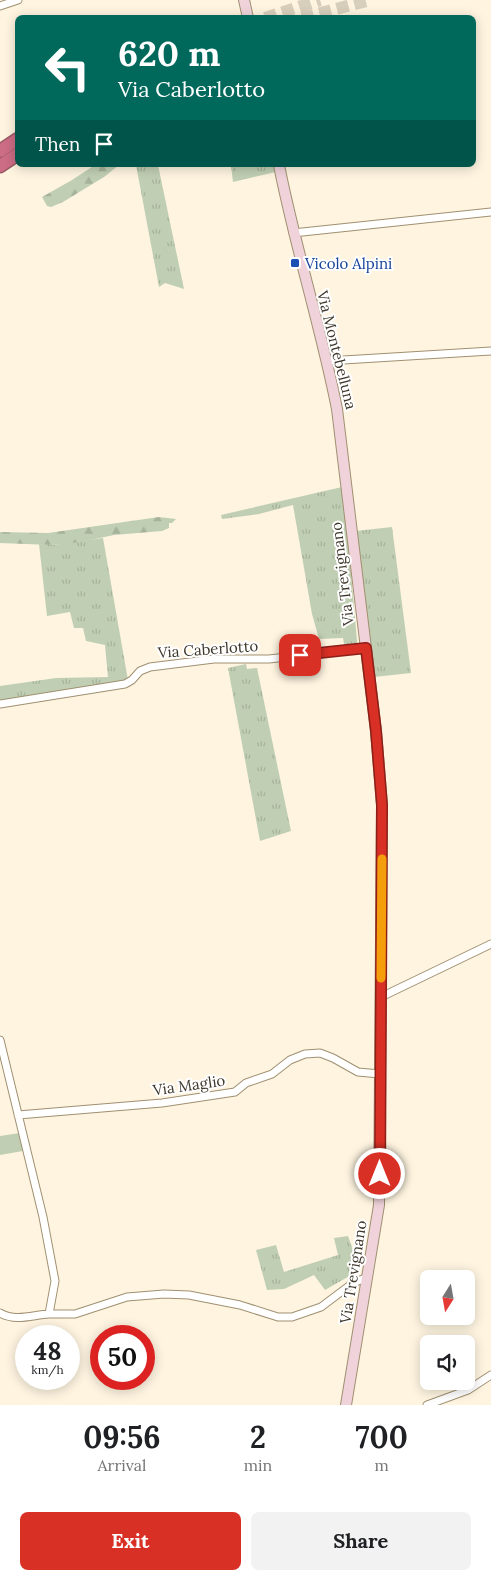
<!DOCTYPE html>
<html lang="en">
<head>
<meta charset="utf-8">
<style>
	body { margin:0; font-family:Lora,serif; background:#f2f2f2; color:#202124; height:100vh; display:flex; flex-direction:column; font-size:19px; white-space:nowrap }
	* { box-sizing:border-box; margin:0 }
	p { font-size:16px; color:#757577 }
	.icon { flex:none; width:28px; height:28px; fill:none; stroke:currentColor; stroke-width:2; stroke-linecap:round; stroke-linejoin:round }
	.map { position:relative; height:1405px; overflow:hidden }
	.panel { display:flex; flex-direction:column; background:#fff; flex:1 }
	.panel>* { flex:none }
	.top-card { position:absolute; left:15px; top:15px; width:461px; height:152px; border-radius:8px; box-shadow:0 2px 12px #0003; background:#00695c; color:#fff; overflow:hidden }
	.needle { width:32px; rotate:191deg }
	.tools { position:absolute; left:420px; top:1270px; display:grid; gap:10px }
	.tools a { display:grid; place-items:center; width:55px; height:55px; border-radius:8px; background:#fff; box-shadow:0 2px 12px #0003; font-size:25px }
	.speed { position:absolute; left:15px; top:1325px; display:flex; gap:10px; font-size:25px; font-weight:700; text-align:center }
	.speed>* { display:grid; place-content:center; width:65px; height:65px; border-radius:50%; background:#fff; box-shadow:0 2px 12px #0003; line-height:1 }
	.speed small { font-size:12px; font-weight:400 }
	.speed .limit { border:8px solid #d22; background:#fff; color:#111 }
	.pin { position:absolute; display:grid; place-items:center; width:42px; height:42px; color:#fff; margin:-21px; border-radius:10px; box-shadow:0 2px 8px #0006 }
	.me { position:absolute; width:55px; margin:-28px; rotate:0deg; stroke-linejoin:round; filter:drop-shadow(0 0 4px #0008) }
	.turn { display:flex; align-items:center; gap:18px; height:105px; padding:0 20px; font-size:22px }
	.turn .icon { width:65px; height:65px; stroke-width:2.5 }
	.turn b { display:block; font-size:35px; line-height:42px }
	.then { display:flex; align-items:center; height:48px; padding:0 20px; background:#0003; gap:10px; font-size:19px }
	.eta { display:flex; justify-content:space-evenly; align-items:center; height:85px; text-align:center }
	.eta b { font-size:30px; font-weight:700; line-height:35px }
	.action { display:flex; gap:10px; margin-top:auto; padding:10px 20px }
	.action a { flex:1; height:58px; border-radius:8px; background:#d93025; color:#fff; font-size:20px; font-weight:700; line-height:58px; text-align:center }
	.action a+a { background:#f2f2f2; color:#202124 }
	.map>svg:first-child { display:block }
	.grass { fill:url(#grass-tufts) }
	.forest { fill:url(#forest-firs) }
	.park { fill:#c0cfb3 }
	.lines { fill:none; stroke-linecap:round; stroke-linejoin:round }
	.motorway-tunnel { stroke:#d8cebc; stroke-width:12; stroke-dasharray:12 6; stroke-linecap:butt }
	.minor-casing { stroke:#a09071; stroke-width:9 }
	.secondary-casing { stroke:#a09071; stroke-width:12 }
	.motorway-casing { stroke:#9a5965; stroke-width:15 }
	.minor { stroke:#fff; stroke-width:7 }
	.secondary { stroke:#f0d3da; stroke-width:10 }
	.motorway { stroke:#cc6c85; stroke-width:12 }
	.route-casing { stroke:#8d1f18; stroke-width:12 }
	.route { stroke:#d93025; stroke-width:9 }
	.slow { stroke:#f59e0b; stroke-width:9 }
	.transit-dot { fill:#1a4fb4; stroke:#fff; stroke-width:2 }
	.labels { text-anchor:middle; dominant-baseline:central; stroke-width:4; stroke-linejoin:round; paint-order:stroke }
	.transit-label { font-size:15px; fill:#164399; stroke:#fff; text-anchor:start }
	.street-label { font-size:15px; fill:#3e372a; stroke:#fff }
</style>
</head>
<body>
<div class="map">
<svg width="491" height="1405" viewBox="0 0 491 1405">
	<defs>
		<pattern id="grass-tufts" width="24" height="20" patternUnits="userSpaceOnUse" patternTransform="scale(1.25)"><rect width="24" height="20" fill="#c0cfb3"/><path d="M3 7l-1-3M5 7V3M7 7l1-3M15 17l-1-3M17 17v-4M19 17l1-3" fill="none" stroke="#a6b29a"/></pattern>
		<pattern id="forest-firs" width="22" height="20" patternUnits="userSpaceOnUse" patternTransform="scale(1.25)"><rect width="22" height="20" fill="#c0cfb3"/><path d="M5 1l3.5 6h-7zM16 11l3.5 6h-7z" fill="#a6b29a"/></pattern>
	</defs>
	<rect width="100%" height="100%" fill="#fef4e0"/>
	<path class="grass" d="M136,165h22l26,124 -19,-6 -6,4z
		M231,165h48l1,6 -47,11z
		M342,487l8,75 8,90 -13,-2 -2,-12 -24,1 -7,-25 -19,-109 -34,9 -37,5 -1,-4z
		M392,527l19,146 -37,4c-10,-48 -11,-98 -18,-146z
		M103,538l26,148 -129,20v-20l56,-8 52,-1 -3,-32 -19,-4 -3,-13h-9l-4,-16 -23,4 -8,-72 13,1z
		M246,664l1,5 10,-1 34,163 -31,10 -32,-173z
		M348,1236l12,34 -35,20 -11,-15 -30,14 -17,1 -11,-40 20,-5 8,27 54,-17 -4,-17z"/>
	<path class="forest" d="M95,165h24l-15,12 -41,25 -12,5 -4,-1 -5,-9 30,-17z
		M159,517l17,2 -4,4h-3v5l-7,3 -48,4 -33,7 -29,3 -52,-2v-11l48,1z"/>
	<path class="park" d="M20,1133l3,18 -23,4v-19z"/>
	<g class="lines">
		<path class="motorway-tunnel" d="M265,18l55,-18
			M302,18l68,-18"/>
		<defs>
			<path id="minor" d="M0,6l18,-6
				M293,233l198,-21
				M327,361l164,-10
				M0,704l125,-20 7,-4 8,-9 10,-4 64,-8h55l97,-11
				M381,997l110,-53
				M0,1040l43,177 12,64 -6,33c-17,1 -33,8 -49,-1
				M18,1115l144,-12 73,-11 11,-9 26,-9 18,-14 15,-6 15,-1 13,5 25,14 22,2
				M49,1314h26l52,-17 37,-3 25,1 51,10 38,12h14l29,-10 32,-24 15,-6
				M427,1405l41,-15 23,-15"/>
			<path id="secondary" d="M244,0l4,18
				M279,165c16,82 42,162 58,244l39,322 6,74 -3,400 -33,200"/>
			<path id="motorway" d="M0,151l18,-12
				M0,166l18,-12"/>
		</defs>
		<use href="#minor" class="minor-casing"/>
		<use href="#secondary" class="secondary-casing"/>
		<use href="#motorway" class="motorway-casing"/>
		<use href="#minor" class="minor"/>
		<use href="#secondary" class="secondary"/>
		<use href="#motorway" class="motorway"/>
	</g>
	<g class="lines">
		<defs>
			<path id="route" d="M300,655l66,-7 10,83 6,74 -2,369"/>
		</defs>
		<use href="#route" class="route-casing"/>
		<use href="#route" class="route"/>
		<path class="slow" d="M381,978l1,-119"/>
	</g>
	<rect class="transit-dot" x="290" y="258" width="10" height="10" rx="2.5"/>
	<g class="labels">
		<g class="transit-label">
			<text x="305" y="263">Vicolo Alpini</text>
		</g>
		<g class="street-label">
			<text transform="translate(337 350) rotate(76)">Via Montebelluna</text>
			<text transform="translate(342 574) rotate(-97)">Via Trevignano</text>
			<text transform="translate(208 649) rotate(-4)">Via Caberlotto</text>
			<text transform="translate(189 1085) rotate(-8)">Via Maglio</text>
			<text transform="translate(353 1272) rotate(-81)">Via Trevignano</text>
		</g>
	</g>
</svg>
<div class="tools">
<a><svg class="needle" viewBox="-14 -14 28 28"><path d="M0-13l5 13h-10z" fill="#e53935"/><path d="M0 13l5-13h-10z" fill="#757577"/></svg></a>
<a><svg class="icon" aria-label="sound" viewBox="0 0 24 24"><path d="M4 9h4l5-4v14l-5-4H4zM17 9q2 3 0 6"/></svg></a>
</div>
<div class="speed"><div>48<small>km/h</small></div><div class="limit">50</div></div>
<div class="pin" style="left:300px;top:655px;background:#d93025"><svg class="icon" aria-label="arrive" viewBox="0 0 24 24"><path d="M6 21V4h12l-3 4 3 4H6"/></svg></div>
<svg class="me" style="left:380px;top:1174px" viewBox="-20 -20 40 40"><circle r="17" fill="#d93025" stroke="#fff" stroke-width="3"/><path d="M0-11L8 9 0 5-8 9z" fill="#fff"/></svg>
<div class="top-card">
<div class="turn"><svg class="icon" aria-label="left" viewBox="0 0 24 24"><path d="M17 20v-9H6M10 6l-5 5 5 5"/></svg><div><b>620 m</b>Via Caberlotto</div></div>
<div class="then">Then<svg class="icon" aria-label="arrive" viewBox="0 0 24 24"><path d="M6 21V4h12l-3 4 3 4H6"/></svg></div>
</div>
</div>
<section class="panel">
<div class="eta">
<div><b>09:56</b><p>Arrival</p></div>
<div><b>2</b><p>min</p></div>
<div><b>700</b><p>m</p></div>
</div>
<div class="action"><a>Exit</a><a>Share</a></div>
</section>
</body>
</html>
